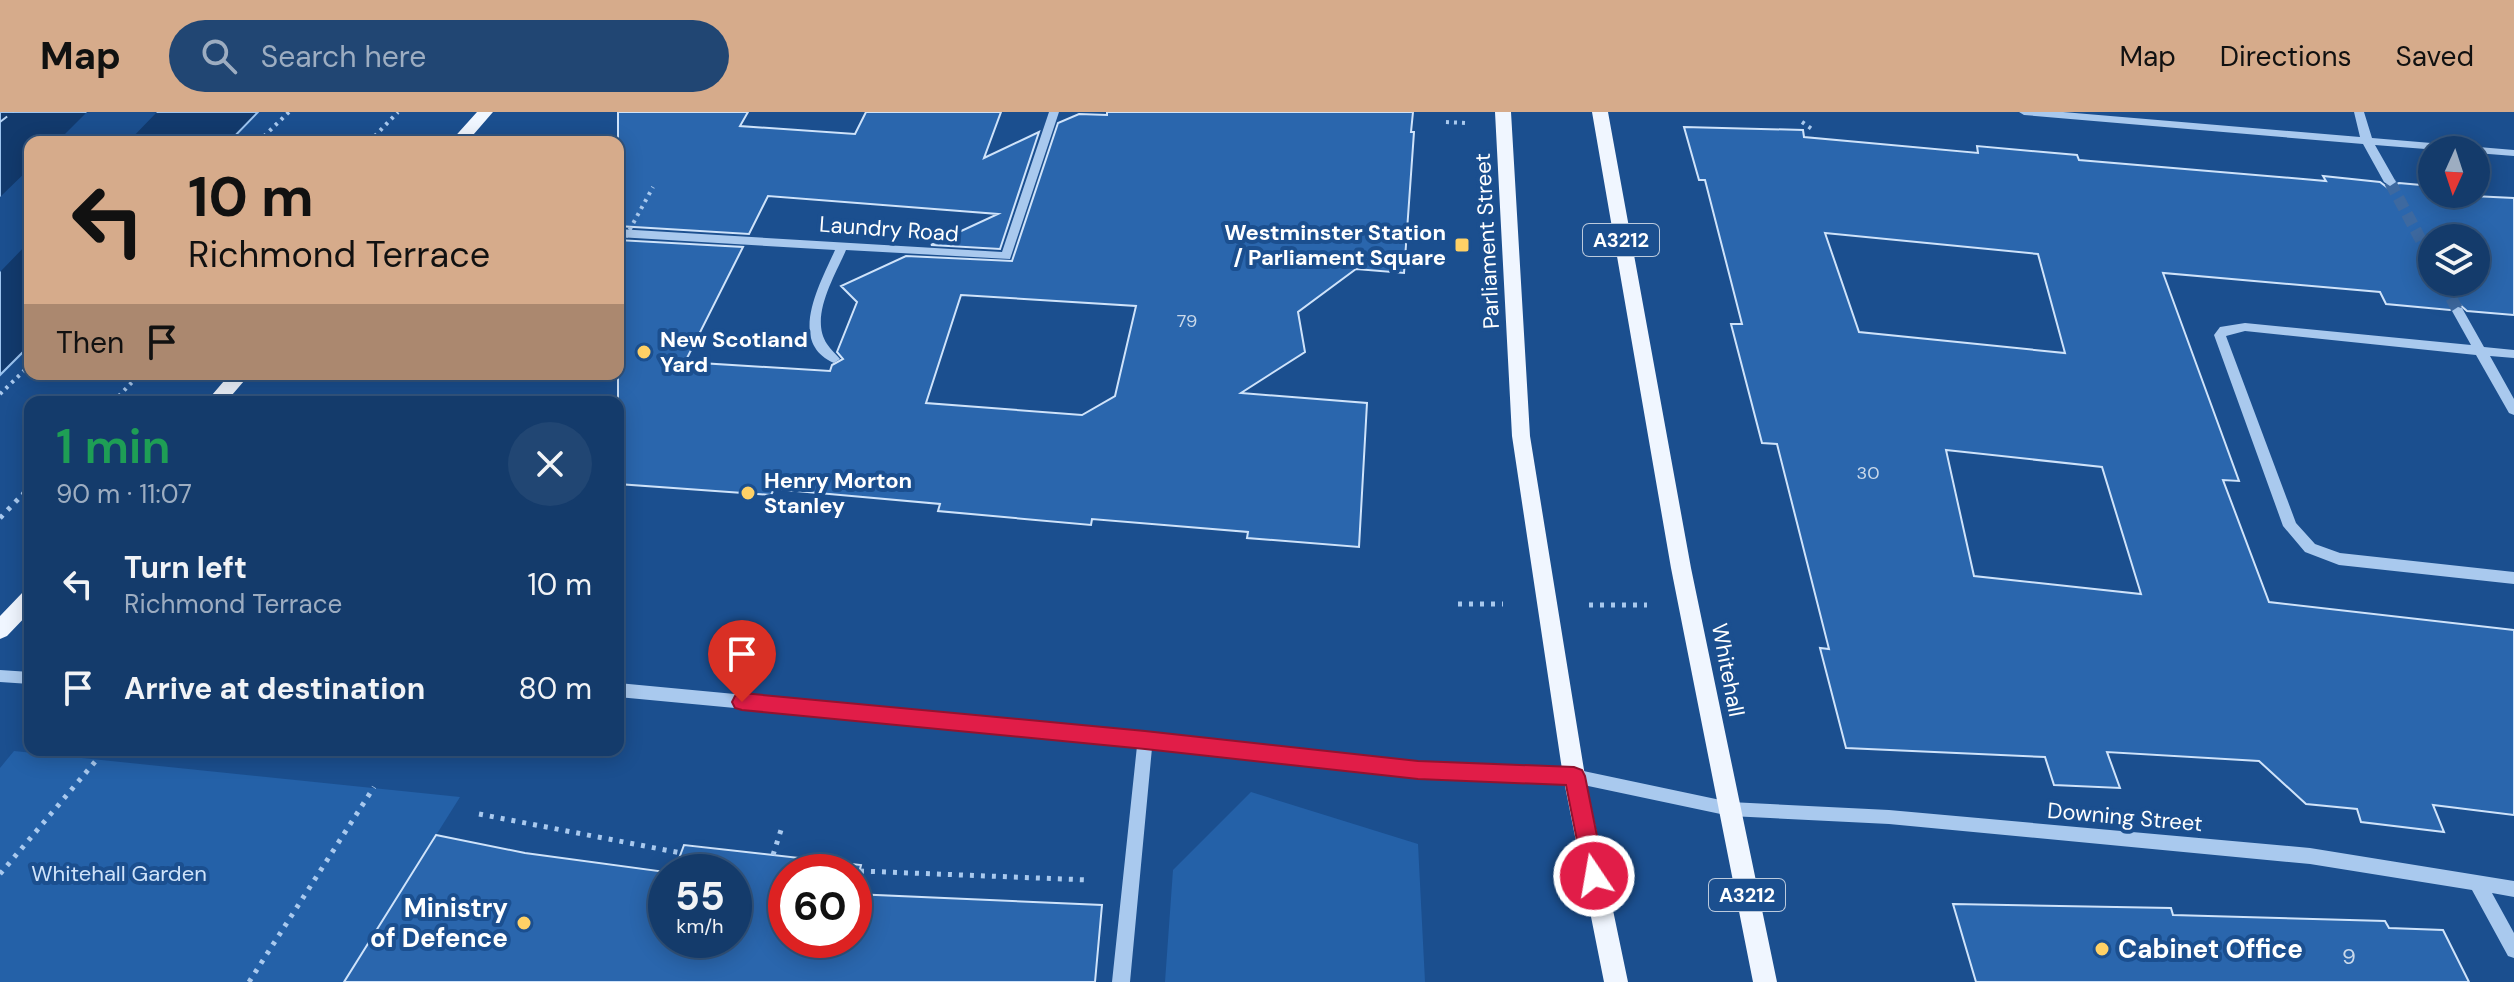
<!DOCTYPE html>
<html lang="en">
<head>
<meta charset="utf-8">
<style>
	body { margin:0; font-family:"DM Sans",sans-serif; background:#214673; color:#f1f3f6; height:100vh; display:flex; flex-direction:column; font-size:30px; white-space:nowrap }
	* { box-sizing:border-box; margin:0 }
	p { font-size:26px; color:#9dadc1 }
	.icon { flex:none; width:44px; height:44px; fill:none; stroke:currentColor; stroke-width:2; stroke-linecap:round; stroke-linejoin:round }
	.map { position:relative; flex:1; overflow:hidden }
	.side { position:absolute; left:24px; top:284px; width:600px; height:360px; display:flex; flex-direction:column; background:#143b6b; border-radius:16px; box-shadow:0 4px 20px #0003,0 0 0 2px #33557e }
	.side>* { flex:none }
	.hud { position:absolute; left:24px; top:24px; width:600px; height:244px; border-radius:16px; box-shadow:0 4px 20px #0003,0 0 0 2px #33557e; background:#d6ab8b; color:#111; overflow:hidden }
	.needle { width:52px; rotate:183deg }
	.tools { position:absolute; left:2418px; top:24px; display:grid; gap:16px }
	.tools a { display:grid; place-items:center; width:72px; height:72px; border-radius:50%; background:#143b6b; box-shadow:0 4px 20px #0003,0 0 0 2px #33557e; font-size:40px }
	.speed { position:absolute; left:648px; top:742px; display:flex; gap:16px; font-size:40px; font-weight:700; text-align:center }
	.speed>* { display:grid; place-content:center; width:104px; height:104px; border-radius:50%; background:#143b6b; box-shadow:0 4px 20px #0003,0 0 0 2px #33557e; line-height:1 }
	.speed small { font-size:20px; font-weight:400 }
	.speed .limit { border:12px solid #d22; background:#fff; color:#111 }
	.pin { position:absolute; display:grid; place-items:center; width:68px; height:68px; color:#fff; margin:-82px -34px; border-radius:50% 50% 50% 0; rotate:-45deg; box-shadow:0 0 8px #0007 }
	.pin .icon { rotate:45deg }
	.me { position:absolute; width:88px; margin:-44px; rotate:348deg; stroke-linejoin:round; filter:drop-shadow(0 0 6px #0008) }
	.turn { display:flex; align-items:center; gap:28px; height:168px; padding:0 32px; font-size:36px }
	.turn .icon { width:104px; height:104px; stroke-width:2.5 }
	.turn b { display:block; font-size:56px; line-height:68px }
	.then { display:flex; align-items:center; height:76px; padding:0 32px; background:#0003; gap:16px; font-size:30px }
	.round { display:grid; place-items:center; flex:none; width:84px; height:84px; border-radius:42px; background:#214673 }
	.head { display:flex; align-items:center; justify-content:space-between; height:136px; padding:0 32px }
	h1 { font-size:48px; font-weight:600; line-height:60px; color:#1e9e55 }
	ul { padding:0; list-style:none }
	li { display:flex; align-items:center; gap:24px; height:104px; padding:0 32px }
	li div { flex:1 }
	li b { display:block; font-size:30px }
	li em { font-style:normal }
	header { display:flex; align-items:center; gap:48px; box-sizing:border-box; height:112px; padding:0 40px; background:#d6ab8b; color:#111 }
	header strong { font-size:38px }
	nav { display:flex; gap:44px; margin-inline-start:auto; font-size:28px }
	.search { width:560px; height:72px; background:#214673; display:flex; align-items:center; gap:20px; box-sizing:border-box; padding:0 28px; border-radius:44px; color:#9dadc1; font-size:30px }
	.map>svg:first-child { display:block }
	.green { fill:#2461a8 }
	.water { fill:#123a6d; stroke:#9cc4f0; stroke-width:2 }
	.pier { fill:#1b4f8f }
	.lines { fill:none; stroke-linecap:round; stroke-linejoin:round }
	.ferry { stroke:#b5d3f5; stroke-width:2; stroke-dasharray:9 7; stroke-linecap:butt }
	.building { fill:#2a66ad; stroke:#cfe3fa; stroke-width:2; fill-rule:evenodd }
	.minor-tunnel { stroke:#3d69a0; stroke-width:12; stroke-dasharray:12 6; stroke-linecap:butt }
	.path-far1 { stroke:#a9c9ee; stroke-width:4; stroke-dasharray:3 5; stroke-linecap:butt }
	.path { stroke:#a9c9ee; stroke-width:5; stroke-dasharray:4 7; stroke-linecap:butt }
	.minor { fill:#a9c9ee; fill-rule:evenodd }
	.major { fill:#f0f6ff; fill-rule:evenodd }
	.path-bridge { stroke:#a9c9ee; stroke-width:4; stroke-dasharray:3 5; stroke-linecap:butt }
	.route { fill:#e11d48; stroke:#92132f; stroke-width:2 }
	.poi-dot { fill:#ffd166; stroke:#1b4f8f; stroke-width:3 }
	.labels { text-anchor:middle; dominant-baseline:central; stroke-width:8; stroke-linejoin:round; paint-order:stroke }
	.number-label { font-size:18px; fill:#cad9ea }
	.shield { fill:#1b4f8f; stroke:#bbcadd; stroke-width:2 }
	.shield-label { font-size:20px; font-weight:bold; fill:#fff }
	.street-label { font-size:22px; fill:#fff; stroke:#1b4f8f }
	.poi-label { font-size:22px; font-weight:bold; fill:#fff; stroke:#1b4f8f; text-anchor:start }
	.park-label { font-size:22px; fill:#cfe3fa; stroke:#1b4f8f }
	.near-number-label { font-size:22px; fill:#cad9ea }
	.near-poi-label { font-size:26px; font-weight:bold; fill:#fff; stroke:#1b4f8f; text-anchor:end }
</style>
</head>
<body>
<header>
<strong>Map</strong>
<div class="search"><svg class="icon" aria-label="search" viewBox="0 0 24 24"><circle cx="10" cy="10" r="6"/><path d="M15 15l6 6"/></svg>Search here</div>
<nav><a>Map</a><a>Directions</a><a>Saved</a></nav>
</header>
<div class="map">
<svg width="2514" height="870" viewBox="0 0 2514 870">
	<rect width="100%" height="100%" fill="#1b4f8f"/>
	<path class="green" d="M14,639l446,46 -116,185h-344v-214z
		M1251,680l167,52 7,138h-260l8,-112z"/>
	<path class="water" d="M0,0h258l-29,30h-199v203l-30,30z"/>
	<path class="pier" d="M87,0h70l-29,30h-71z
		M30,56v73l-30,31v-75z"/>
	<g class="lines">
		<path class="ferry" d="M0,10l13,-10"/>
	</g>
	<path class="building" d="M618,0h130l-8,14 115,8 11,-22h135l-17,46 55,-26 -39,117 -69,-4 67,-31 -230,-18 -19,38 -131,-8z
		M1107,0h306l-2,20h3l-10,141 -48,-4 -58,43 7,40 -64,41 126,10 -8,144 -112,-9 1,-6 -156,-13 -1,6 -153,-14 2,-7 -166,-15 -3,6 -153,-11v-244l125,7 -58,115 145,9 2,-6 11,-6 -6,-7 20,-50 -16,-16 65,-30 106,5 46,-138 21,-9 28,1zM961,183l175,11 -21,90 -33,19 -156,-12z
		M1684,15l119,3 1,7 174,16 -1,-7 100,9 2,5 247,21 -3,-5 57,6 8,6 11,-5 33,3v8l82,4v117l-47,-4 -8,-7 -9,6 -64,-6 -6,-12 -217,-19 76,208 -16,-1 46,122 245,28v185l-81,-10 11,27 -83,-10 -4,-13 -51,-5 -47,-43 -152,-9 13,36 -66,-3 -9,-28 -199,-9 -26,-100 9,1 -52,-205 -15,-1 -31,-119h11l-37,-144h-6zM1825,121l213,21 27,99 -206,-21zM2432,126h44v44h-44zM1946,338l156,17 39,127 -167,-18z
		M436,723l89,18 141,19v68h68v-68h-60l10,-27 177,20 -7,29 248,11 -7,77h-751zM786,760h68v68h-68z
		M1953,792l218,4 2,7 212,6 4,7 54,2 26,52h-493z"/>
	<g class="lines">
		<path class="minor-tunnel" d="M2390,70l42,79
			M2443,170l15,29"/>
		<path class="path-far1" d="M1446,10l19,1
			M1802,10l10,7
			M258,30l31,-30
			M369,30l29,-30
			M0,282l30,-29
			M113,290l27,-28
			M22,383l8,-8"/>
		<path class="path" d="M0,406l24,-25
			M1458,492h45
			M1589,493h58
			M479,702l202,39
			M773,743l8,-25
			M860,759l229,9
			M0,762l105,-124
			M249,870l125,-195"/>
		<path class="minor" d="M1049,0h10l-49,147 -164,-9c-11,26 -37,67 -19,94 4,6 9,10 13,15l-6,4c-48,-21 -13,-81 1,-113l-217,-13v-8l384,23z
			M2019,0h44l297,25 -6,-25h10l8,26 142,12v6l-38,-3v-3h-38l-63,-5 21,37 -6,4 -6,-4 -21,-38 -339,-29z
			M2458,195l4,1 22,39 30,3v8l-24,-2 24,43v16l-5,-2 -33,-58 -231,-24 -19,5 70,187 19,21 25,9 174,19v12l-175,-19 -34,-13 -22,-26 -69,-191 6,-8 25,-4 226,22 -19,-34z
			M0,558l30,2v12l-30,-2z
			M618,571l527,50 273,30 156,6 156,33 159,8 421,38 204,33v16l-22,-4 22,40v25l-6,-2 -36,-66 -162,-26 -421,-40 -159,-8 -156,-33 -156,-6 -266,-29 -22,234h-18l25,-236 -519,-49z"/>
		<path class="major" d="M477,0h16l-26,30h-17z
			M1495,0h16l19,324 55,340 43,206h-24l-41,-206 -51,-340z
			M1592,0h16l83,456 86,414h-24l-82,-414z
			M230,262h20l-24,28h-20z
			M30,478v22l-23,24 -7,3v-23l23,-24z"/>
		<path class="path-bridge" d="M618,139l35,-64"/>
	</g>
	<path class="route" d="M742,581l403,38 273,30 156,6 8,3 3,6 20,100 -3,7 -8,3 -7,-3 -3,-7 -18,-91 -148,-6 -273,-30 -403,-39 -7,-2 -3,-6 3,-6z"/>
	<g class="poi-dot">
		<rect x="1454" y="125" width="16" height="16" rx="4"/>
		<circle cx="644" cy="240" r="8"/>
		<circle cx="748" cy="381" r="8"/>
		<circle cx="524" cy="811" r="8"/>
		<circle cx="2102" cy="837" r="8"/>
	</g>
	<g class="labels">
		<g class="number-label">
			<text x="1187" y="209">79</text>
			<text x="1868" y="361">30</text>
		</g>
		<g class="shield">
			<rect x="1583" y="112" width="76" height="32" rx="6"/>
			<rect x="1709" y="767" width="76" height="32" rx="6"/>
		</g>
		<g class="shield-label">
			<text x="1621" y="128">A3212</text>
			<text x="1747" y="783">A3212</text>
		</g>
		<g class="street-label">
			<text transform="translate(889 117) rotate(4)">Laundry Road</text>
			<text transform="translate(1487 129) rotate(-93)">Parliament Street</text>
			<text transform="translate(1728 558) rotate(79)">Whitehall</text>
			<text transform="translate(2125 705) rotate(5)">Downing Street</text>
		</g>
		<g class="poi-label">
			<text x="1446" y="120" text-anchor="end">Westminster Station<tspan x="1446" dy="25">/ Parliament Square</tspan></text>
			<text x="660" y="227">New Scotland<tspan x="660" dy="25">Yard</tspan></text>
			<text x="764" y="368">Henry Morton<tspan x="764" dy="25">Stanley</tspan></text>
		</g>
		<g class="park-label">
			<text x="119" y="761">Whitehall Garden</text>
		</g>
		<g class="near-number-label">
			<text x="2349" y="844">9</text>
		</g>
		<g class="near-poi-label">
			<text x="508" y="796">Ministry<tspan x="508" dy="30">of Defence</tspan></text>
			<text x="2118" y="837" text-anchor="start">Cabinet Office</text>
		</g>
	</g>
</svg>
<div class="tools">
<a><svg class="needle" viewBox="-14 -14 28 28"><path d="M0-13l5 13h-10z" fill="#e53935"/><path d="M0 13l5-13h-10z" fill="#9dadc1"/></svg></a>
<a><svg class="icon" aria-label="layers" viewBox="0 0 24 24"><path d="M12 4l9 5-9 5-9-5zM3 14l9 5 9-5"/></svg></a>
</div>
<div class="speed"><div>55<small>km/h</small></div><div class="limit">60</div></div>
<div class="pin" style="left:742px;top:590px;background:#d93025"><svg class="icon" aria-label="arrive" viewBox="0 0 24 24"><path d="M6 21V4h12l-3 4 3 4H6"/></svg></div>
<svg class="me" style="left:1594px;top:764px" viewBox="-20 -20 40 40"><circle r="17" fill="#e11d48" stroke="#fff" stroke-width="3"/><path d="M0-11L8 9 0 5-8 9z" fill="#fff"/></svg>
<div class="hud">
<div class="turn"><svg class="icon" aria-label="left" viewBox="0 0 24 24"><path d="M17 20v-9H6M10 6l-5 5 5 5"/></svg><div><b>10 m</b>Richmond Terrace</div></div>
<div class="then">Then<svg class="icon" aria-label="arrive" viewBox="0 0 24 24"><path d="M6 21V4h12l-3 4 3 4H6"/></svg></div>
</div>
<section class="side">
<div class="head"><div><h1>1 min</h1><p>90 m · 11:07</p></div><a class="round"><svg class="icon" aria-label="close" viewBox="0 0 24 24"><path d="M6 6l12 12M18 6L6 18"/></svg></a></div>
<ul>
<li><svg class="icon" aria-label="left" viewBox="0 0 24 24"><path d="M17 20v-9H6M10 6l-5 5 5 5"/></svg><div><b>Turn left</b><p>Richmond Terrace</p></div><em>10 m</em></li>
<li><svg class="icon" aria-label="arrive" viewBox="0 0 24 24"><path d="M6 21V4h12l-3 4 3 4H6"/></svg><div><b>Arrive at destination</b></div><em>80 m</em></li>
</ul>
</section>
</div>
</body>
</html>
